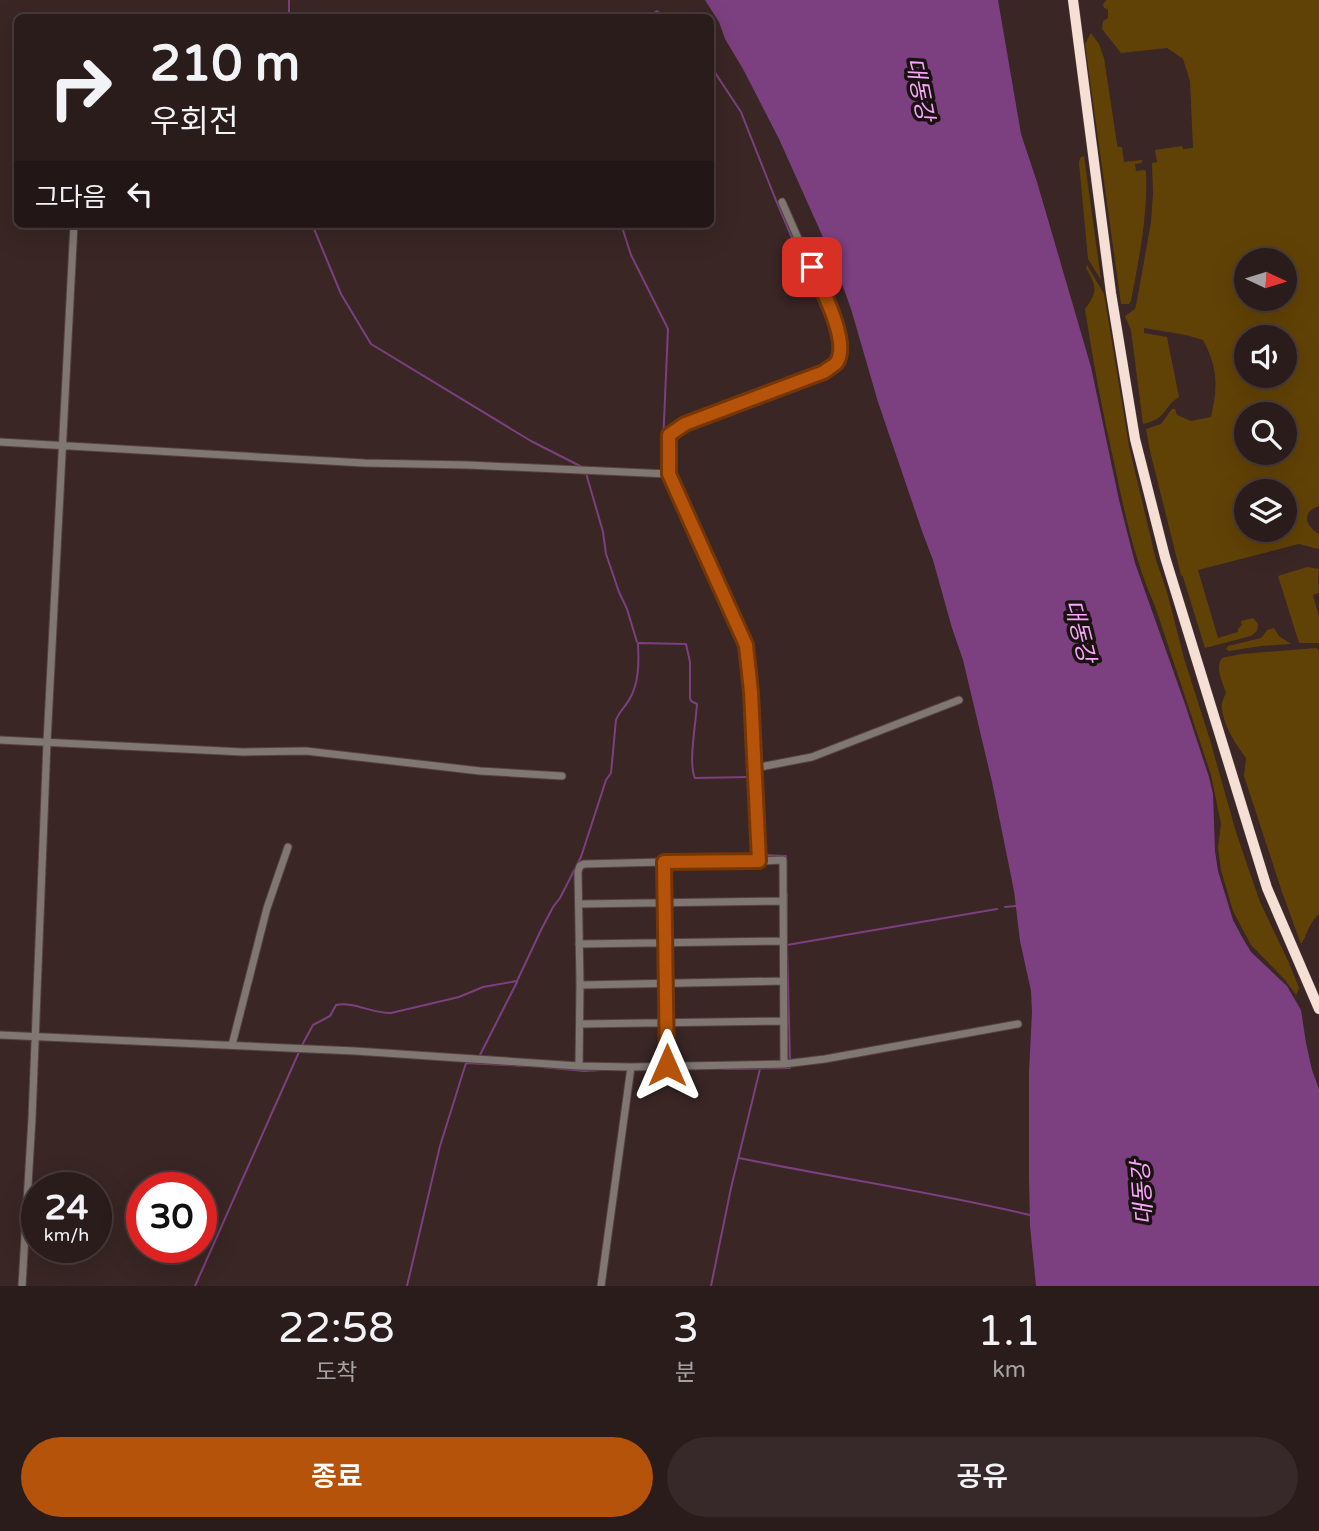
<!DOCTYPE html>
<html lang="ko">
<head>
<meta charset="utf-8">
<style>
	body { margin:0; font-family:"Varela Round","Noto Sans KR",sans-serif; background:#372929; color:#f1f3f6; height:100vh; display:flex; flex-direction:column; font-size:26px; white-space:nowrap }
	* { box-sizing:border-box; margin:0 }
	p { font-size:23px; color:#a6a1a3 }
	.icon { flex:none; width:38px; height:38px; fill:none; stroke:currentColor; stroke-width:2; stroke-linecap:round; stroke-linejoin:round }
	.map { position:relative; height:1286px; overflow:hidden }
	.details { display:flex; flex-direction:column; background:#2b1c1c; flex:1 }
	.details>* { flex:none }
	.top-card { position:absolute; left:14px; top:14px; width:700px; height:214px; border-radius:10px; box-shadow:0 7px 28px #0002,0 0 0 2px #473a3b; background:#2b1c1c; color:#f1f3f6; overflow:hidden }
	.needle { width:46px; rotate:94deg }
	.fabs { position:absolute; left:1234px; top:248px; display:grid; gap:14px }
	.fabs a { display:grid; place-items:center; width:63px; height:63px; border-radius:50%; background:#2b1c1c; box-shadow:0 7px 28px #0002,0 0 0 2px #473a3b; font-size:35px }
	.speed { position:absolute; left:21px; top:1172px; display:flex; gap:14px; font-size:35px; font-weight:700; text-align:center }
	.speed>* { display:grid; place-content:center; width:91px; height:91px; border-radius:50%; background:#2b1c1c; box-shadow:0 7px 28px #0002,0 0 0 2px #473a3b; line-height:1 }
	.speed small { font-size:18px; font-weight:400 }
	.speed .limit { border:10px solid #d22; background:#fff; color:#111 }
	.pin { position:absolute; display:grid; place-items:center; width:60px; height:60px; color:#fff; margin:-30px; border-radius:14px; box-shadow:0 4px 10px #0006 }
	.me { position:absolute; width:77px; margin:-38px; rotate:0deg; stroke-linejoin:round; filter:drop-shadow(0 0 5px #0008) }
	.turn { display:flex; align-items:center; gap:24px; height:147px; padding:0 21px; font-size:32px }
	.turn .icon { width:91px; height:91px; stroke-width:2.5 }
	.turn b { display:block; font-size:49px; line-height:60px }
	.then { display:flex; align-items:center; height:66px; padding:0 21px; background:#0003; gap:14px; font-size:26px }
	.eta { display:flex; justify-content:space-evenly; align-items:center; height:119px; text-align:center }
	.eta b { font-size:42px; font-weight:600; line-height:49px }
	.cta { display:flex; gap:14px; margin-top:auto; padding:14px 21px }
	.cta a { flex:1; height:80px; border-radius:42px; background:#b45309; color:#fff; font-size:28px; font-weight:600; line-height:80px; text-align:center }
	.cta a+a { background:#372929; color:#f1f3f6 }
	.map>svg:first-child { display:block }
	.green { fill:#614206; fill-rule:evenodd }
	.water { fill:#7c3f7f }
	.lines { fill:none; stroke-linecap:round; stroke-linejoin:round }
	.stream { stroke:#7c3f7f; stroke-width:2 }
	.minor-casing { stroke:#554242; stroke-width:9 }
	.highway-casing { stroke:#554242; stroke-width:11 }
	.minor { stroke:#807772; stroke-width:7 }
	.highway { stroke:#f6dfd4; stroke-width:10 }
	.route-casing { stroke:#753606; stroke-width:18 }
	.route { stroke:#b45309; stroke-width:12 }
	.labels { text-anchor:middle; dominant-baseline:central; stroke-width:7; stroke-linejoin:round; paint-order:stroke }
	.water-label { font-size:23px; font-style:italic; fill:#f9a4fc; stroke:#1a1211 }
</style>
</head>
<body>
<div class="map">
<svg width="1319" height="1286" viewBox="0 0 1319 1286">
	<rect width="100%" height="100%" fill="#392625"/>
	<path class="green" d="M1107,0h212v506c-18,6 -14,20 0,28v15l-20,-5 -101,26 20,68 20,-6v-3l4,-4 -1,-4 12,-3 5,6 -1,7 -6,5 -46,12 -22,-71 -2,-2 -31,-124 -4,-22 15,-5 11,-15h3l2,6 14,6 20,-4c7,-30 7,-49 -8,-77l-17,-5 -42,-7v5l23,4 12,60c-17,11 -12,22 -36,27l-12,-94 -6,-14 10,-7 2,-8 14,-79 2,-28 -1,-31 5,-1 -2,-12 27,-4 1,3 10,-1 -3,-67 -7,-22 -16,-11 -46,5 -19,-24 1,-8 5,-3v-9l-4,-1 -1,-4zM1246,261h38v38h-38zM1246,338h38v38h-38zM1246,415h38v38h-38zM1246,492h38v38h-38z
		M1091,33l8,11 5,14 13,86 1,3h4l2,15 18,-2v3l-7,1 1,7 9,-1 1,2c2,44 -7,86 -15,129l-2,3h-8l-36,-260z
		M1084,156l17,124 -13,-21 -9,-96 1,-5z
		M1087,265l17,29 25,152 27,114 11,32 17,66 26,82 26,92 24,70 29,61 10,25 -3,7 -11,-15 -34,-35 -18,-34 -12,-41 -3,-22 3,-24 -10,-49 -56,-169c-20,-45 -30,-91 -40,-139 -12,-52 -22,-105 -30,-158 13,-18 12,-22 1,-41z
		M1307,567l12,2 -1,7 1,17 -6,2 6,22v26h-20l-21,-67z
		M1274,628l5,8 12,8 -30,2 -32,5 -3,-2 2,-3 33,-8 6,-8z
		M1316,648l3,2v264c-11,10 -11,20 -18,30l-19,-52 -38,-116 2,-18c-10,-13 -26,-38 -24,-55 0,-1 4,-10 4,-11 -4,-11 -11,-24 -4,-34l19,-4z"/>
	<path class="water" d="M705,0h293l23,134 16,48 54,185 28,133 16,63 50,141 24,73 4,17 2,57 3,20 15,49 9,17 9,15 36,34 14,24 5,33 6,27 7,19v197h-283l-6,-60 -1,-49v-105l3,-60 -1,-21 -11,-50 -6,-50 -22,-109 -29,-122 -11,-32 -19,-68 -10,-26 -45,-132 -27,-93 -16,-45 -56,-125 -36,-70 -18,-30 -6,-17z"/>
	<g class="lines">
		<path class="stream" d="M652,14l5,-3 9,7
			M289,18v-18
			M710,65l31,47 34,86 61,143c2,27 -28,33 -48,41
			M312,224l29,70 30,50 160,97 53,27
			M621,224l10,31 37,74 -6,137 2,4
			M665,430l17,-8
			M586,473l17,59 3,22 13,38 8,17 10,33
			M727,612l14,33 5,25
			M639,643l47,1 4,18v36l1,3 6,3c-1,19 -9,60 -2,74l55,-1
			M751,774l5,80
			M761,855l25,1v4
			M787,894v50
			M1005,907l11,-1
			M301,1047l12,-22 17,-9 6,-11c18,-4 37,9 55,8l68,-16 24,-10 34,-6 24,-51 12,-23 7,-9 21,-41 25,-77 5,-7 5,-53c3,-8 9,-13 13,-20 10,-16 10,-37 9,-56
			M480,1055l37,-73
			M790,1060l-3,-115 210,-36
			M542,1067l42,4 19,-1
			M724,1069l66,-1v-2
			M739,1158c97,20 195,34 291,57
			M195,1286l104,-234
			M407,1286l33,-140 26,-83 60,3
			M711,1286l20,-98 29,-119"/>
		<defs>
			<path id="minor" d="M782,202l55,125c6,22 6,31 -13,45l-139,52 -16,11v39l77,171 3,21 10,195 24,-1 1,204
				M0,442l364,21 104,2 201,9
				M0,740l243,12 63,-1 174,20 82,5
				M755,768l57,-11 147,-57
				M579,904l204,-3
				M579,944l204,-3
				M580,985l203,-4
				M580,1024l204,-3
				M0,1035l355,16 224,15 52,1 153,-3 41,-5 193,-35
				M232,1045l35,-137 21,-61
				M667,1065l-3,-203 95,-1
				M579,1066l1,-81 -2,-113 2,-6 4,-2 80,-2
				M25,1233l12,1
				M22,1286l10,-168 15,-376 27,-518
				M601,1286l30,-219"/>
			<path id="highway" d="M1073,0l38,293 24,146 30,118 102,331 52,121"/>
		</defs>
		<use href="#minor" class="minor-casing"/>
		<use href="#highway" class="highway-casing"/>
		<use href="#minor" class="minor"/>
		<use href="#highway" class="highway"/>
	</g>
	<g class="lines">
		<defs>
			<path id="route" d="M667,1065l-3,-203 95,-1 -8,-169 -5,-47 -77,-171v-39l16,-11 139,-52c3,-3 10,-6 13,-10 13,-21 -16,-74 -25,-95"/>
		</defs>
		<use href="#route" class="route-casing"/>
		<use href="#route" class="route"/>
	</g>
	<g class="labels">
		<g class="water-label">
			<text transform="translate(919 89) rotate(79)">대동강</text>
			<text transform="translate(1079 631) rotate(76)">대동강</text>
			<text transform="translate(1143 1193) rotate(-94)">대동강</text>
		</g>
	</g>
</svg>
<div class="fabs">
<a><svg class="needle" viewBox="-14 -14 28 28"><path d="M0-13l5 13h-10z" fill="#e53935"/><path d="M0 13l5-13h-10z" fill="#a6a1a3"/></svg></a>
<a><svg class="icon" aria-label="sound" viewBox="0 0 24 24"><path d="M4 9h4l5-4v14l-5-4H4zM17 9q2 3 0 6"/></svg></a>
<a><svg class="icon" aria-label="search" viewBox="0 0 24 24"><circle cx="10" cy="10" r="6"/><path d="M15 15l6 6"/></svg></a>
<a><svg class="icon" aria-label="layers" viewBox="0 0 24 24"><path d="M12 4l9 5-9 5-9-5zM3 14l9 5 9-5"/></svg></a>
</div>
<div class="speed"><div>24<small>km/h</small></div><div class="limit">30</div></div>
<div class="pin" style="left:812px;top:267px;background:#d93025"><svg class="icon" aria-label="arrive" viewBox="0 0 24 24"><path d="M6 21V4h12l-3 4 3 4H6"/></svg></div>
<svg class="me" style="left:667px;top:1065px" viewBox="-20 -20 40 40"><path d="M0-17L14 15 0 8-14 15z" fill="#b45309" stroke="#fff" stroke-width="4"/></svg>
<div class="top-card">
<div class="turn"><svg class="icon" aria-label="right" viewBox="0 0 24 24"><path d="M7 20v-9h11M14 6l5 5-5 5"/></svg><div><b>210 m</b>우회전</div></div>
<div class="then">그다음<svg class="icon" aria-label="left" viewBox="0 0 24 24"><path d="M17 20v-9H6M10 6l-5 5 5 5"/></svg></div>
</div>
</div>
<section class="details">
<div class="eta">
<div><b>22:58</b><p>도착</p></div>
<div><b>3</b><p>분</p></div>
<div><b>1.1</b><p>km</p></div>
</div>
<div class="cta"><a>종료</a><a>공유</a></div>
</section>
</body>
</html>
